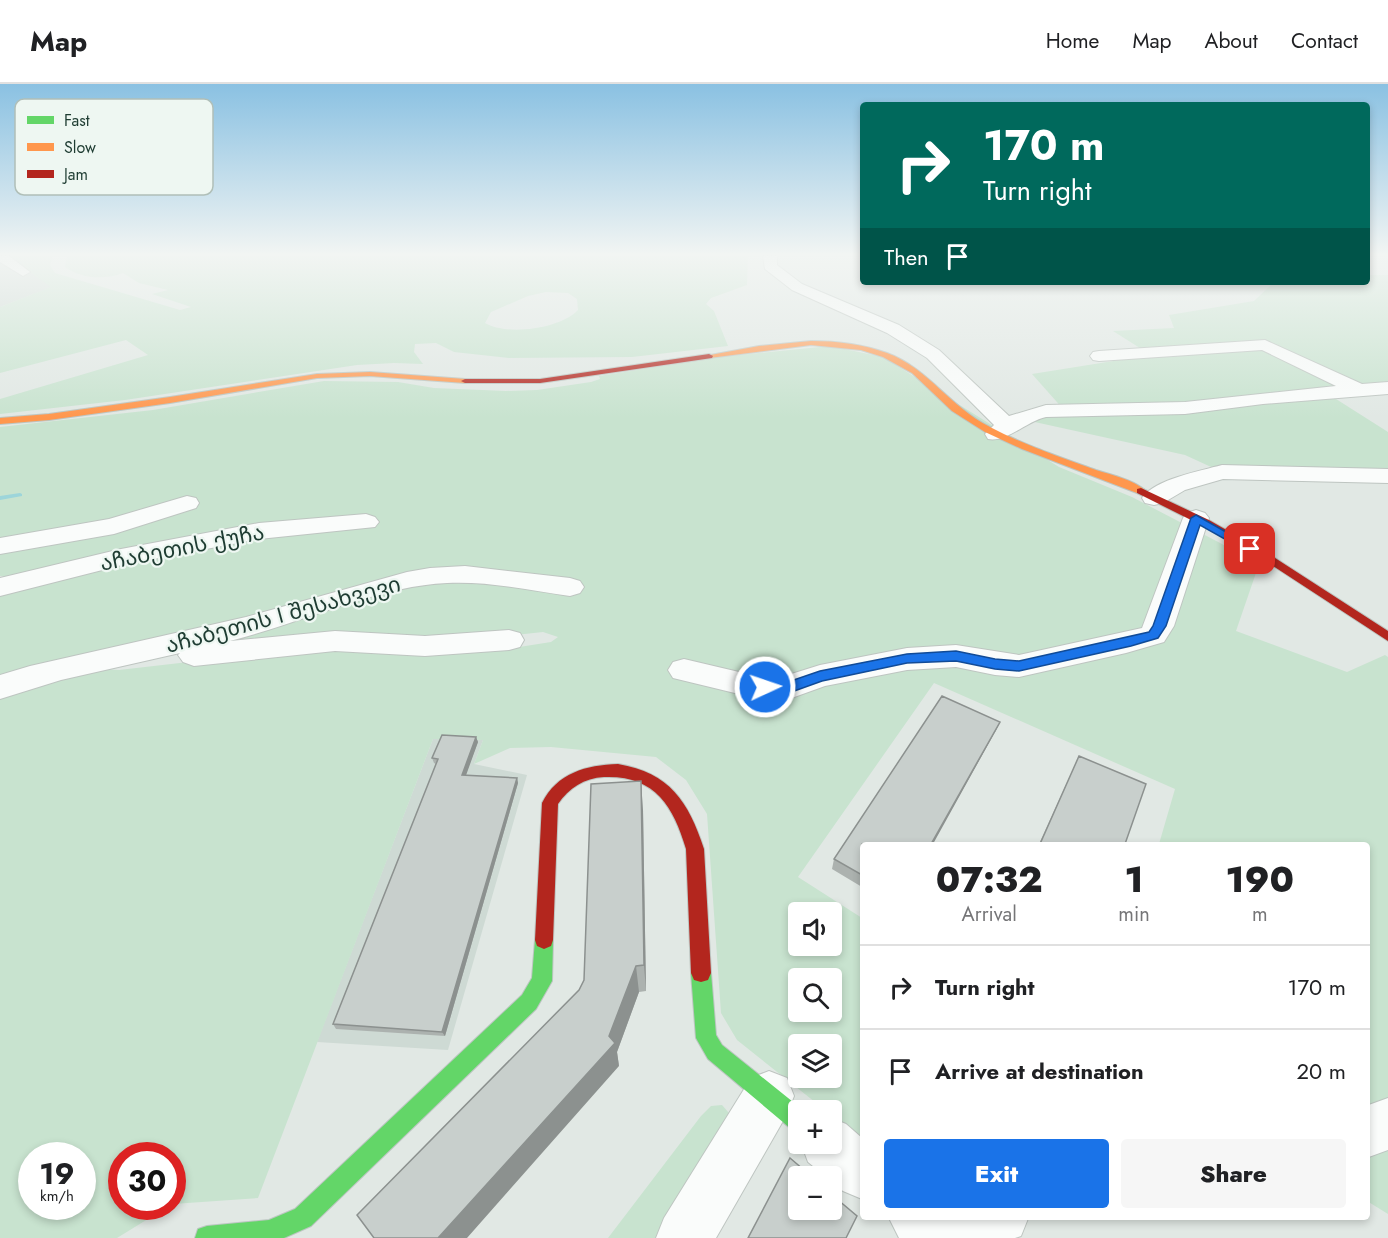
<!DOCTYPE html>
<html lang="en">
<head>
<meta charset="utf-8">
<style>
	body { margin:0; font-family:Jost,"Noto Sans Georgian",sans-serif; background:#f6f6f6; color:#202124; height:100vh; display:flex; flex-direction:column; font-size:22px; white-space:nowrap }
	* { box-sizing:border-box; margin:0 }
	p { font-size:20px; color:#757577 }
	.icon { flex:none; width:33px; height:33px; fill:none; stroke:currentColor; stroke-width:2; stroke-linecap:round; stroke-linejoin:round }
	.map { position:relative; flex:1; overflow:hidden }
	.details { position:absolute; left:860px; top:758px; width:510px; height:378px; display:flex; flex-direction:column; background:#fff; border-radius:6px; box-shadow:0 3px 9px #0003 }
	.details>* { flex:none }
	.guide { position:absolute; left:860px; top:18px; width:510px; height:183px; border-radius:6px; box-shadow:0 3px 9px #0003; background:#00695c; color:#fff; overflow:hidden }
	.tools { position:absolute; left:788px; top:818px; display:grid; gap:12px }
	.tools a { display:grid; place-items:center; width:54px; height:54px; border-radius:6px; background:#fff; box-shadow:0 3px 9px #0003; font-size:30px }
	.speed { position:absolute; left:18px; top:1058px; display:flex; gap:12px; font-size:30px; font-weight:700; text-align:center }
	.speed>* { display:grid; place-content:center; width:78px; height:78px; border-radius:50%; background:#fff; box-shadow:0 3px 9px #0003; line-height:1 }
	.speed small { font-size:15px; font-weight:400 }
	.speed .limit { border:9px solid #d22; background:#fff; color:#111 }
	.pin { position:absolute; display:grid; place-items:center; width:51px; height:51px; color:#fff; margin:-26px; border-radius:12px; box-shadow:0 3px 9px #0006 }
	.me { position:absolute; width:66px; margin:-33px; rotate:87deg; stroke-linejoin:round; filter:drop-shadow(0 0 4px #0008) }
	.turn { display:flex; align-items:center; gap:21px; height:126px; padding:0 24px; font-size:27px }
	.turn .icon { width:78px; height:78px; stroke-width:2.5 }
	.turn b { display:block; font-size:42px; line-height:51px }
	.then { display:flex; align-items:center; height:57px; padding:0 24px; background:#0003; gap:12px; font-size:22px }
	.eta { display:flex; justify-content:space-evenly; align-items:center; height:102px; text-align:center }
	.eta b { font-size:36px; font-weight:800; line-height:42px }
	.button { display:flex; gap:12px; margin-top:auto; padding:12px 24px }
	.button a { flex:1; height:69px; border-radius:6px; background:#1a73e8; color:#fff; font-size:24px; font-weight:800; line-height:69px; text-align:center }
	.button a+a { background:#f6f6f6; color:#202124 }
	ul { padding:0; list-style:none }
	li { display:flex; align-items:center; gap:18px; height:84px; padding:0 24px; border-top:2px solid #e0e0e0 }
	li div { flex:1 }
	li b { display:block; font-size:22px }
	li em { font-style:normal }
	header { display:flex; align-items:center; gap:36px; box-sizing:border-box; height:84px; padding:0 30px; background:#fff; border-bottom:2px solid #e0e0e0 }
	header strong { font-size:28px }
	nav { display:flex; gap:33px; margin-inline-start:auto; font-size:21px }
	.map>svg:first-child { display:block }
	.built { fill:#cedad4 }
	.green { fill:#c8e3cf; fill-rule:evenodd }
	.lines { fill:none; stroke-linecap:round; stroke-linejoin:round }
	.stream { fill:#9dd5da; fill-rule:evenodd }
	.street-casing { stroke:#bec5c1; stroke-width:2 }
	.fast-casing { stroke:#bdc6c2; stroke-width:2 }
	.slow-casing { stroke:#bdc6c2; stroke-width:2 }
	.jam-casing { stroke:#bdc6c2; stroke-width:2 }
	.street { fill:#fafcfb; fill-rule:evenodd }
	.fast { fill:#63d668; fill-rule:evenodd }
	.slow { fill:#ff974d; fill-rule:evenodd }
	.jam { fill:#b3261e; fill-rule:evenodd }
	.wall { fill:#acb2af }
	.shaded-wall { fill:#8c918f }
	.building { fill:#c8cfcc; stroke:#8c918f; stroke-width:1.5 }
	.route { fill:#1a73e8; stroke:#114b97; stroke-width:1.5 }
	.labels { text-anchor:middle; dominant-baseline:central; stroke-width:4.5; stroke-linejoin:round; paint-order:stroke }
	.street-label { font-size:22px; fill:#1e3c32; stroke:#eef7f2 }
	.key { fill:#eef7f2; stroke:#b0bfb8; stroke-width:1.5 }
	.key-label { font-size:16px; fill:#1e3c32 }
</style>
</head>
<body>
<header>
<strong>Map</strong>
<nav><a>Home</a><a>Map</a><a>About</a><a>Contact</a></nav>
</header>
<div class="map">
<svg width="1388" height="1154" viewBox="0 0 1388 1154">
	<rect width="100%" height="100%" fill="#e1e8e4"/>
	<path class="built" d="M0,172h8l44,31 -52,20z
		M433,655l50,1 -9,24 53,11 -79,275 -131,-8z"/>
	<path class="green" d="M8,172h45l-3,9 5,8 125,37 11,-3 -39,-13 16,-4 -29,-7 -16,-10c-19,7 -41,6 -58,-6l2,-11h681l-1,29 -36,13 -5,6 8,7 14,35 -96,11 -123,1 -55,-6 -18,-9 -21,1 -1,8 9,12 -29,-1 -37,2 -232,35 -125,14v-15l148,-44 -22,-15 -126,33v-66l51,-20zM546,208l22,1 9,6 1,11c-18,19 -71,26 -93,13l6,-11 37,-16z
		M1367,191h21v113l-63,4 63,40v44l-166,-4 -37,-17 -164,-36 43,-9 -32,-36 119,-19 -38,-24 61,-3 -5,-13 85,-14 18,-17 94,-2z
		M830,262l53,11 176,110 73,30 90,47 36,23 -22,64 111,41 38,-17 3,2v452l-21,-3 -1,-262h-207l16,-55 -241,-106 -136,194 64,41v222l-31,-25v-5h-6l-88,-70 -16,-27 -14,-199 -21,-34 -30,-23 -105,-10 -41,1 -36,16 9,-24 -50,-1 -175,459 -85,6 -1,-49h-50v51h47l-52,32h-117v-542l103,-27 16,1 183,-21 192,2 57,-9 7,-5 -15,-5 -65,7 -323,13 -155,31v-94l22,-11 -22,-2v-149l153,-17 171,-29 74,1 36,6 72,3 31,-1 54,-8 9,-3 -1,-3 121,-19zM798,828h33v33h-33zM798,894h33v33h-33zM798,960h33v33h-33zM32,1071h50v51h-50z
		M722,1021l7,8 3,13 -69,112h-55l93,-122 10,-10z
		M1388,1060v70l-21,-13 -1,-46z"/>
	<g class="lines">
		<path class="stream" d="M20,409l2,1v2l-22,4v-4z"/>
		<defs>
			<path id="street" d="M0,172h9l21,16 -7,4 -23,-14z
				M763,172h14v9l25,19 97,41 40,25 70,66 37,-11 139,-3 151,-16 -74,-36 -163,11 -6,-1 -3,-4 3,-4 6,-1 166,-11 97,44 26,-2v12l-125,10 -78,10 -139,3c-19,4 -40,26 -58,22l-3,-5 9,-9 -67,-67 -40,-25 -95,-43 -27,-21z
				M1222,381l166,4v14l-165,-4 -38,11 -22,13 -9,2 -9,-2 -3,-5c13,-19 58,-27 80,-33z
				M187,412l9,2 3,5 -3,5 -82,26 -114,20v-16l109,-19z
				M1196,426l9,3 4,5 -35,108 -10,16 -38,11 -107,24 -24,-2 -39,-8 -49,3 -82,16 -39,14 -47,-6 -66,-16 -5,-8 5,-8 11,-3 55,13 46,4 35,-11 87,-17 49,-3 63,10 123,-27 41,-110 4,-5z
				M366,430l9,3 4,5 -4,5 -116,12 -137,26 -122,31v-18l121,-29 138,-26z
				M465,482l105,12 10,3 4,6 -4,6 -10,3c-41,-6 -82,-15 -123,-13 -69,3 -149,41 -217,58l105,-10 90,5 84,-6 11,3 4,7 -4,7 -11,3 -84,6 -90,-5 -141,15 -11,-4 -5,-7 2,-2 -119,27 -61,19v-24l30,-9 216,-49 161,-45 23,-4z
				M769,987l18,7 7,18 -7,18 -71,124h-60l8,-20 87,-140z
				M1388,1014v52l-22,8v-52z
				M831,1034l15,6 16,14v61l-19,-8 -12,-10v-5h-6l-17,-14 -7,-19h30z
				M888,1132h141l-8,20 -6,2h-116z"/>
			<path id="fast" d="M544,847l7,3 2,6 -1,41 -16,28 -225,217 -27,12h-89l3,-9 9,-3 62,-6 26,-11 227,-214 10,-17 3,-38 2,-6z
				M701,880l7,2 3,7 5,62 6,10 81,65h-5v21l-8,-3 -82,-69 -12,-21 -5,-65 3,-7z"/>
			<path id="slow" d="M811,257c26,0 51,3 76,12 41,15 63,54 103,74 34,18 70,30 106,43 16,5 38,10 50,21l-1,2h-8l-115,-44 -37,-17 -33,-21 -40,-38 -29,-16 -22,-7 -50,-5 -102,13 -4,-2 54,-10z
				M370,288l95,7 4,2 -4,2 -95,-7 -53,2 -147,25 -121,17 -49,4v-6l49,-4 121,-17 147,-23z"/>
			<path id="jam" d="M709,270l4,2 -1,2 -172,25h-75l-4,-2 4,-2h75z
				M1141,404l68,32 63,36 116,75v10l-124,-81 -63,-35 -64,-32v-4z
				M618,680c52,9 70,37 86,85l7,124 -3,7 -7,2 -7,-2 -3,-7 -5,-124c-13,-44 -32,-74 -82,-72 -20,1 -35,11 -46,27l-5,136 -2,6 -7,3 -7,-3 -2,-6 7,-137c15,-30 44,-38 76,-39z"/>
		</defs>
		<use href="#street" class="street-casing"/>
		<use href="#fast" class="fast-casing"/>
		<use href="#slow" class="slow-casing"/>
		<use href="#jam" class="jam-casing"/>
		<use href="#street" class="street"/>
		<use href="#fast" class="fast"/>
		<use href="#slow" class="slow"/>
		<use href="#jam" class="jam"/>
	</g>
	<path class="wall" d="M1000,638l-5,10 -133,112v43l-30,-18 2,-10z
		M476,653l2,5 -13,34 52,2 1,5 -73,253 -109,-7 -3,-5 103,-260 -2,-1 -2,-5z
		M1079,672l46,88h-86z
		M643,726l3,181 -7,1 -22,60 2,14 -40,-76 5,-10z"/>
	<path class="shaded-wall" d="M1000,638l-5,10 -62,112h-2z
		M476,653l2,5 -14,39 -2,-6z
		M517,694l1,5 -73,253 -3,-4z
		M641,697l2,29 3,181 -2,-26z
		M636,882l3,26 -22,60 2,14 -152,172h-29l171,-202z"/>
	<path class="building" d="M942,612l58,26 -69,122h-69v31l-28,-16z
		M442,651l34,2 -14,38 55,3 -75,254 -109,-8 105,-265 -6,-1z
		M1079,672l67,28 -21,60h-85z
		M641,697l3,184 -8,1 -27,70 6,7 -177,195h-64l-17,-23 222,-225 5,-10 7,-196z
		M790,1074l21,18h-13v33h33v-15l26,22 -11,22h-98z"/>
	<linearGradient id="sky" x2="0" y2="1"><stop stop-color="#8ac1e2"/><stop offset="0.51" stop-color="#f2f5f3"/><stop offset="1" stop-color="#f2f5f3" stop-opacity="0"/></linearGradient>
	<rect width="1388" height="334" fill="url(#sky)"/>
	<path class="route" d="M1196,431l60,34 -2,2h-8l-46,-26 -34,101 -8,12 -27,8 -112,25 -24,-2 -39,-8 -49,2 -85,18 -36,13 -21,-2 -8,-5 8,-5 20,1 35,-12 87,-17 49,-3 39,8 24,2 130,-29 4,-6 38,-108z"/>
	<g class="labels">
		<g class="street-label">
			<text transform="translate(182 463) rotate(-11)">აჩაბეთის ქუჩა</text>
			<text transform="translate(283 530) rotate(-15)">აჩაბეთის I შესახვევი</text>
		</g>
	</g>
	<rect x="15" y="15" width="198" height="96" rx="9" class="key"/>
	<rect x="27" y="32" width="27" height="8" fill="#63d668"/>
	<rect x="27" y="59" width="27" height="8" fill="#ff974d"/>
	<rect x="27" y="86" width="27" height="8" fill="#b3261e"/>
	<g class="key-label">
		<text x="64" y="42">Fast</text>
		<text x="64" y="69">Slow</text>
		<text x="64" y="96">Jam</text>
	</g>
</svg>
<div class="tools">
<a><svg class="icon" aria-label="sound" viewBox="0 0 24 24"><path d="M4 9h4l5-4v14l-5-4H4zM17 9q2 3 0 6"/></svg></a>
<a><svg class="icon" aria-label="search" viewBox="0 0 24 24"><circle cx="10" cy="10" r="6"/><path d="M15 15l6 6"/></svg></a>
<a><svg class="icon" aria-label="layers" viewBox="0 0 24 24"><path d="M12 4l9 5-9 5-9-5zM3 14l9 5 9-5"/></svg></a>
<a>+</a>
<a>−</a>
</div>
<div class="speed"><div>19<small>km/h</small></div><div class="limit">30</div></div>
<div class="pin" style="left:1250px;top:465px;background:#d93025"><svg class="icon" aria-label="arrive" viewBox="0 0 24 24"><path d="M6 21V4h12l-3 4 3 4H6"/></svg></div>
<svg class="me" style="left:765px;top:603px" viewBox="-20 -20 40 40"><circle r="17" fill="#1a73e8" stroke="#fff" stroke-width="3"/><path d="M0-11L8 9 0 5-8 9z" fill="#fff"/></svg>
<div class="guide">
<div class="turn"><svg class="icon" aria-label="right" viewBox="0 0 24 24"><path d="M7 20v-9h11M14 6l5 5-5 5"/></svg><div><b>170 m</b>Turn right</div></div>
<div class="then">Then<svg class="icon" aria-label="arrive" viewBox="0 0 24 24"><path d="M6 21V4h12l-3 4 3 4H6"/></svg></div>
</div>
<section class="details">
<div class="eta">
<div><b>07:32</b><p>Arrival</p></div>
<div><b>1</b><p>min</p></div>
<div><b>190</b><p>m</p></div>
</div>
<ul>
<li><svg class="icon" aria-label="right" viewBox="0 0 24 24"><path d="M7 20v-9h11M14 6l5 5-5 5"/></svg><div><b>Turn right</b></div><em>170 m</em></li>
<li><svg class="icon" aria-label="arrive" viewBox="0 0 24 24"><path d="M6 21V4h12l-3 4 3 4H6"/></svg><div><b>Arrive at destination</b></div><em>20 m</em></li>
</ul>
<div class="button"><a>Exit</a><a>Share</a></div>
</section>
</div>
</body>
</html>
